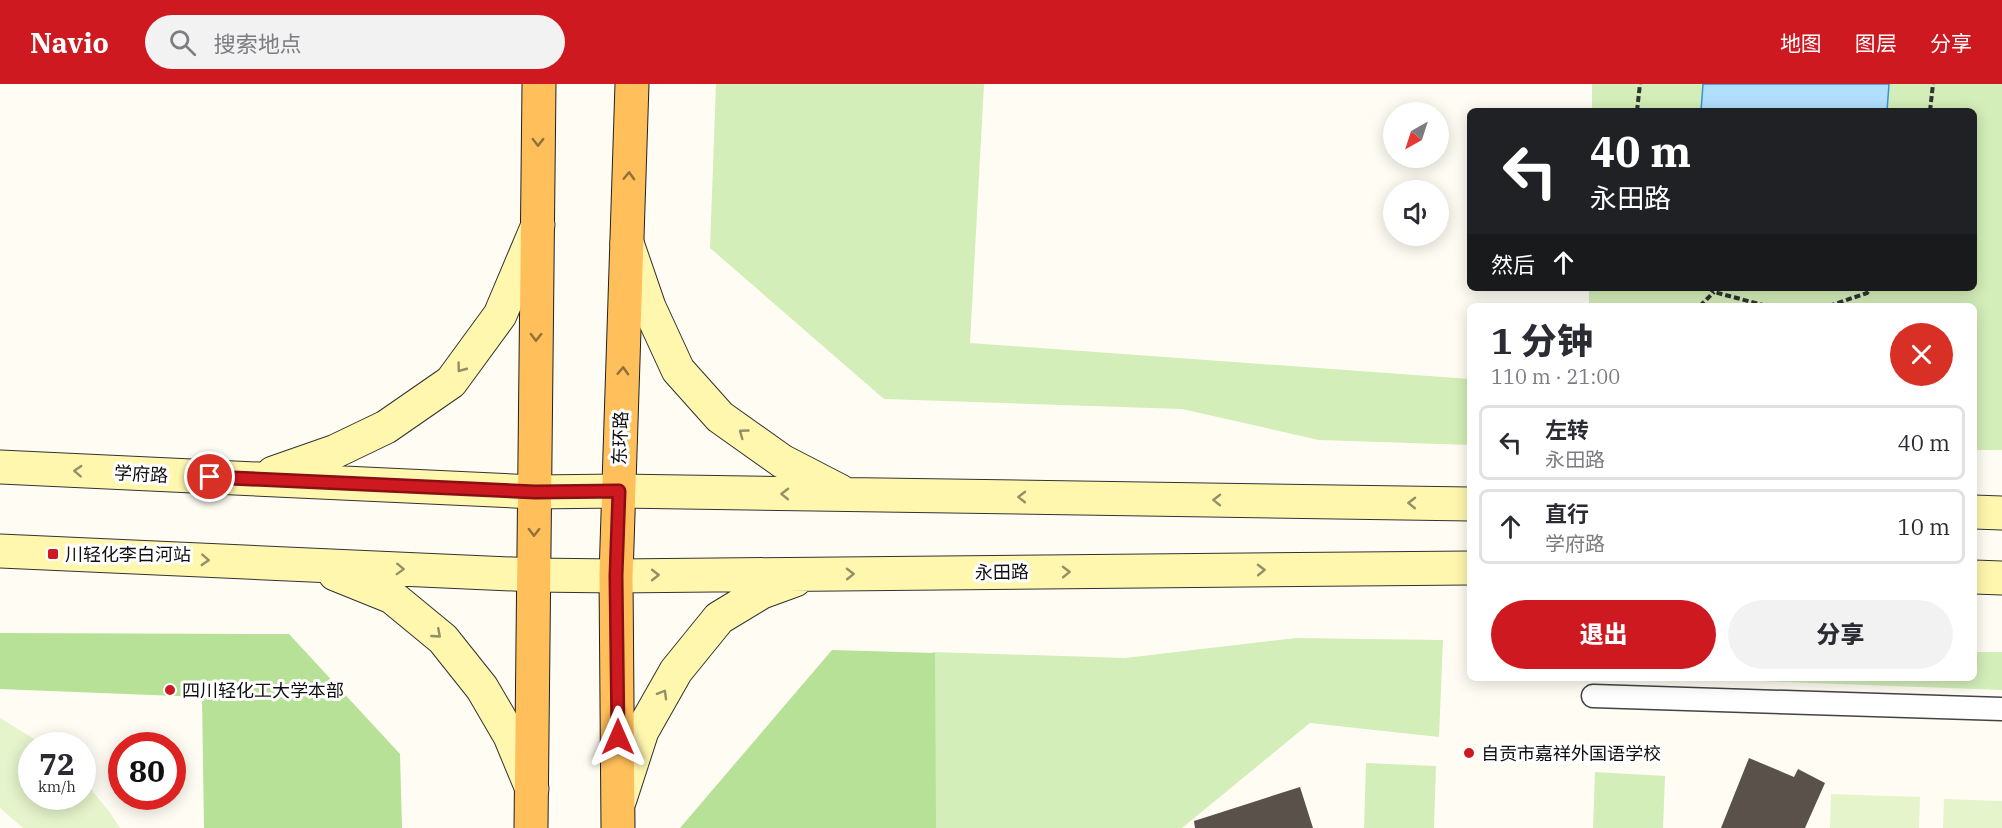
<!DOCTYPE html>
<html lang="zh">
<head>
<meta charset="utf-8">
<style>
	body { margin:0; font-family:"IBM Plex Serif","Noto Sans SC",serif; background:#f2f2f3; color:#2b2b33; height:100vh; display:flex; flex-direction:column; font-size:22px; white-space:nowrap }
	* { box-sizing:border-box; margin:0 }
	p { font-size:20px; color:#7c7c81 }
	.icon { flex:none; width:33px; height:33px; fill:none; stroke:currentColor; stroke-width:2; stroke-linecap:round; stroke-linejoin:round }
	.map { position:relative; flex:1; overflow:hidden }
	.panel { position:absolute; left:1467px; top:219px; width:510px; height:378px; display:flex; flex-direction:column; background:#fff; border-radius:9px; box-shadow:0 3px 15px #0003 }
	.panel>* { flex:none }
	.hud { position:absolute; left:1467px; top:24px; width:510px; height:183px; border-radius:9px; box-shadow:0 3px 15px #0003; background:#202124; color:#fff; overflow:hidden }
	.needle { width:39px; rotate:219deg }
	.tools { position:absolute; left:1383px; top:18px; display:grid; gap:12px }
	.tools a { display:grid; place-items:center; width:66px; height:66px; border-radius:50%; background:#fff; box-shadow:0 3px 15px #0003; font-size:30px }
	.speed { position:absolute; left:18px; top:648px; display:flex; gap:12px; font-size:30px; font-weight:700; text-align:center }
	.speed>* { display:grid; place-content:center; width:78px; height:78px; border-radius:50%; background:#fff; box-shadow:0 3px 15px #0003; line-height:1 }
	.speed small { font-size:15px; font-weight:400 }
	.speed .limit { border:9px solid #d22; background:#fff; color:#111 }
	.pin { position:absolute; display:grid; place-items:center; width:51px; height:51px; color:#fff; margin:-26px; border:3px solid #fff; border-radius:50%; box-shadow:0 2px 6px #0007 }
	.me { position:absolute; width:66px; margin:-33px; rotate:0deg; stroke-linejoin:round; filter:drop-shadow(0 0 4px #0008) }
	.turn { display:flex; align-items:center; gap:21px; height:126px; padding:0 24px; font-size:27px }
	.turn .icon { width:78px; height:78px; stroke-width:2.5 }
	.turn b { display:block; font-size:42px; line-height:51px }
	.then { display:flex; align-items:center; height:57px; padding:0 24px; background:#0003; gap:12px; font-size:22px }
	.round { display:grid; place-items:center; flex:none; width:63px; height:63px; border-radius:32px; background:#f2f2f3 }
	.headline { display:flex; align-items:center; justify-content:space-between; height:102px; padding:0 24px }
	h1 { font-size:36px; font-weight:800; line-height:45px }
	.cta { display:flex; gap:12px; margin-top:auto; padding:12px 24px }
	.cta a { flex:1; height:69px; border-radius:36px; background:#cf1920; color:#fff; font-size:24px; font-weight:800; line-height:69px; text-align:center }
	.cta a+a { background:#f2f2f3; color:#2b2b33 }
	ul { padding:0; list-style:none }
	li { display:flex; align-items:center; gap:18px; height:75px; margin:0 12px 9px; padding:0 12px; border:3px solid #e1e1e2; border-radius:9px }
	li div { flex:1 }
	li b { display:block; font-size:22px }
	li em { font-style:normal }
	header { display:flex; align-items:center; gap:36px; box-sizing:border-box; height:84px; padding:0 30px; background:#cf1920; color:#fff }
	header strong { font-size:28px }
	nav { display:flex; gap:33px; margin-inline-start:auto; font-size:21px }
	.search { width:420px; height:54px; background:#f2f2f3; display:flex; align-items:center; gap:15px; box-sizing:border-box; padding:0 21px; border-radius:33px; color:#7c7c81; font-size:22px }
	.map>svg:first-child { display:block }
	.green { fill:#d3eeb8 }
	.forest { fill:#b6e196 }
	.pitch { fill:#e5f4cb }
	.water { fill:#b2dffc; stroke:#3295da; stroke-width:1.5 }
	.building { fill:#5a514b }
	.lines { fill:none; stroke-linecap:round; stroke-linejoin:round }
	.service-casing { stroke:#434343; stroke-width:25 }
	.secondary-casing { stroke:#323232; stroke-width:35 }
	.trunk-casing { stroke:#212121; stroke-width:35 }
	.path { stroke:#323232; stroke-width:4; stroke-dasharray:6 3; stroke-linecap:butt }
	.service { stroke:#fff; stroke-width:22 }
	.secondary { stroke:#fff7ae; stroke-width:33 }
	.trunk { stroke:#ffbf5a; stroke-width:33 }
	.oneway { stroke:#937039 }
	.oneway2 { stroke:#938f67 }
	.route-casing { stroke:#871015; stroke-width:15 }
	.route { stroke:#cf1920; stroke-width:10 }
	.poi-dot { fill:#cf1920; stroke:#fff; stroke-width:2 }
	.labels { text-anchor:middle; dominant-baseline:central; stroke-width:6; stroke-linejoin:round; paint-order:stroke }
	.street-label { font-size:18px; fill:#101010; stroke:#fff }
	.poi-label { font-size:18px; fill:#101010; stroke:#fff; text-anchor:start }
</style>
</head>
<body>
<header>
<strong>Navio</strong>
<div class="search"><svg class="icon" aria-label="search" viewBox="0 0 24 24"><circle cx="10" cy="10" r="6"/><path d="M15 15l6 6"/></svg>搜索地点</div>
<nav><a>地图</a><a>图层</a><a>分享</a></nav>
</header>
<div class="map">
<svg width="2002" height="744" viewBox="0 0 2002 744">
	<rect width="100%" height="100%" fill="#fffdf3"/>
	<path class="green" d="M716,0h268l-14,259 500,36v66l-151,-5 -137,-31 -298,-10 -174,-151z
		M1592,0h410v366h-28v-144h-385v-18h385v-177h-382z
		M1296,554l147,2 -4,97 -129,-14 -128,105h-248l-1,-176 192,6z
		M1974,568h28v38l-326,-12h298z
		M1366,679l70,3 -2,62h-70z
		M1595,688l70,4 -2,52h-70z"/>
	<path class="forest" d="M0,549l289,1 111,120 2,74h-198l-2,-131 -202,-8z
		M832,566l103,3 1,175h-256z"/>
	<path class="pitch" d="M0,634l44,27 -12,1v50h50l1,-16 26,31 11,17h-97l-23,-20z
		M1831,710l89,3 -1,31h-89z
		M1944,715l58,2v27h-59z"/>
	<path class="water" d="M1703,0h186l-2,27h-186z"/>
	<path class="building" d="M1749,674l45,19 4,-8 27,14 -20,45h-84z
		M1300,703l13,41h-118l-1,-7z"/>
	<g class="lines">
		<defs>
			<path id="service" d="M1593,612l409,13"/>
			<path id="secondary" d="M627,159l22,64 29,63 42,47 62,44 58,30
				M0,383l535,25 84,-1 851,13
				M273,389l63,-22 50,-24 65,-45 49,-67 38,-90
				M1974,428l28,1
				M0,467l534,24 82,1 854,-8
				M335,490l57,23 51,42 39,49 28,48 22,53
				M1974,493l28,1
				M620,715l22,-68 34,-60 43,-53 43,-26 33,-12"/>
			<path id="trunk" d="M531,744l8,-744
				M618,744l-2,-252 16,-492"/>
		</defs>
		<use href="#service" class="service-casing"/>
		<use href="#secondary" class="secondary-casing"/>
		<use href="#trunk" class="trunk-casing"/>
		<path class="path" d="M1637,27l3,-27
			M1930,27l3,-27
			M1709,204l5,4 53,14
			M1700,222l14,-14
			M1829,222l38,-13 4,-5"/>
		<use href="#service" class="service"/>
		<use href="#secondary" class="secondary"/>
		<use href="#trunk" class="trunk"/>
	</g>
	<defs><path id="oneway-chevron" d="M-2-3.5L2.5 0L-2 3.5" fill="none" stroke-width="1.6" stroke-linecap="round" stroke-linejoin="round" transform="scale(1.5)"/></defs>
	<g class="oneway">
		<use href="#oneway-chevron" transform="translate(538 58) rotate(90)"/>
		<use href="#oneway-chevron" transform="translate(629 92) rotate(-88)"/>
		<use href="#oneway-chevron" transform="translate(536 253) rotate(91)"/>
		<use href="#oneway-chevron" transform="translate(623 287) rotate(-88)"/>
		<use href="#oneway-chevron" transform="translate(534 448) rotate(91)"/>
	</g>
	<g class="oneway2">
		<use href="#oneway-chevron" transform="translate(461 284) rotate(127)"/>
		<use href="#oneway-chevron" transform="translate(743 349) rotate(-144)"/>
		<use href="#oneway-chevron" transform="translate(78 387) rotate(-177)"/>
		<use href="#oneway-chevron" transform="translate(785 410) rotate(-179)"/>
		<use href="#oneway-chevron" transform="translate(1022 413) rotate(-179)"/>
		<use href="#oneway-chevron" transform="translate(1217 416) rotate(-179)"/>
		<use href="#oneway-chevron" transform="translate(1412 419) rotate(-179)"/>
		<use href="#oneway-chevron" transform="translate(205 476) rotate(3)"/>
		<use href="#oneway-chevron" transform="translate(400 485) rotate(2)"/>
		<use href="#oneway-chevron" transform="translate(1261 486) rotate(-1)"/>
		<use href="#oneway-chevron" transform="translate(1066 488) rotate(-1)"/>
		<use href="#oneway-chevron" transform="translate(850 490) rotate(-1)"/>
		<use href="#oneway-chevron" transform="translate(655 491)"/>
		<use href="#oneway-chevron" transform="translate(437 550) rotate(41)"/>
		<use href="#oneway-chevron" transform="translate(663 610) rotate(-60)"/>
	</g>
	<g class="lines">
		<defs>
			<path id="route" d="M210,393l325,15 84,-1 -3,85 2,161"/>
		</defs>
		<use href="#route" class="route-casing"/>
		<use href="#route" class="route"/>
	</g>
	<g class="poi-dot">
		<rect x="47" y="464" width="12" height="12" rx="3"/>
		<circle cx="170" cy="606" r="6"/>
		<circle cx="1469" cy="669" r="6"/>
	</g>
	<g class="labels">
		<g class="street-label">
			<text transform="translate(620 354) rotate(-88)">东环路</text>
			<text transform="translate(141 390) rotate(3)">学府路</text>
			<text transform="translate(1002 488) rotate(-1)">永田路</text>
		</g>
		<g class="poi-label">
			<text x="65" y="470">川轻化李白河站</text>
			<text x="182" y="606">四川轻化工大学本部</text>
			<text x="1481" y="669">自贡市嘉祥外国语学校</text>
		</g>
	</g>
</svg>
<div class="tools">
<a><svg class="needle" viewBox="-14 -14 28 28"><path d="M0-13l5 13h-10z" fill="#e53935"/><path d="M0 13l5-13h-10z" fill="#7c7c81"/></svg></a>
<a><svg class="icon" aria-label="sound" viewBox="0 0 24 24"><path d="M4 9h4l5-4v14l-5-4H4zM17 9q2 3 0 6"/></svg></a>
</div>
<div class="speed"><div>72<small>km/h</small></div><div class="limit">80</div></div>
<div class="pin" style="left:210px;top:393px;background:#d93025"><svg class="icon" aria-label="arrive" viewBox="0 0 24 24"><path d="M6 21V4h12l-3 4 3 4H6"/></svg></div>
<svg class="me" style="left:618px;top:653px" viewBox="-20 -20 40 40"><path d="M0-17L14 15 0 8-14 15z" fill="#cf1920" stroke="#fff" stroke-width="4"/></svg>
<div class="hud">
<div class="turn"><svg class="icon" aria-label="left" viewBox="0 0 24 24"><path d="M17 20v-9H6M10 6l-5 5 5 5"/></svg><div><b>40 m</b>永田路</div></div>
<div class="then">然后<svg class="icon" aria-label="ahead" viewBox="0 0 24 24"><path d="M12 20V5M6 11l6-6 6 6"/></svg></div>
</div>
<section class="panel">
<div class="headline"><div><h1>1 分钟</h1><p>110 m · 21:00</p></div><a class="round" style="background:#d93025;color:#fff"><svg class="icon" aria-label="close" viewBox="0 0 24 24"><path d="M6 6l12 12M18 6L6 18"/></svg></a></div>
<ul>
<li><svg class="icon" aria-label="left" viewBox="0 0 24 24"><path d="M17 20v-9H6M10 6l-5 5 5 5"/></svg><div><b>左转</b><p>永田路</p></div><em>40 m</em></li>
<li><svg class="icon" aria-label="ahead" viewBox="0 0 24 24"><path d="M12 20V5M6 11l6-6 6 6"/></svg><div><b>直行</b><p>学府路</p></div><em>10 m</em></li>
</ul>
<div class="cta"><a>退出</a><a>分享</a></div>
</section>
</div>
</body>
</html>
